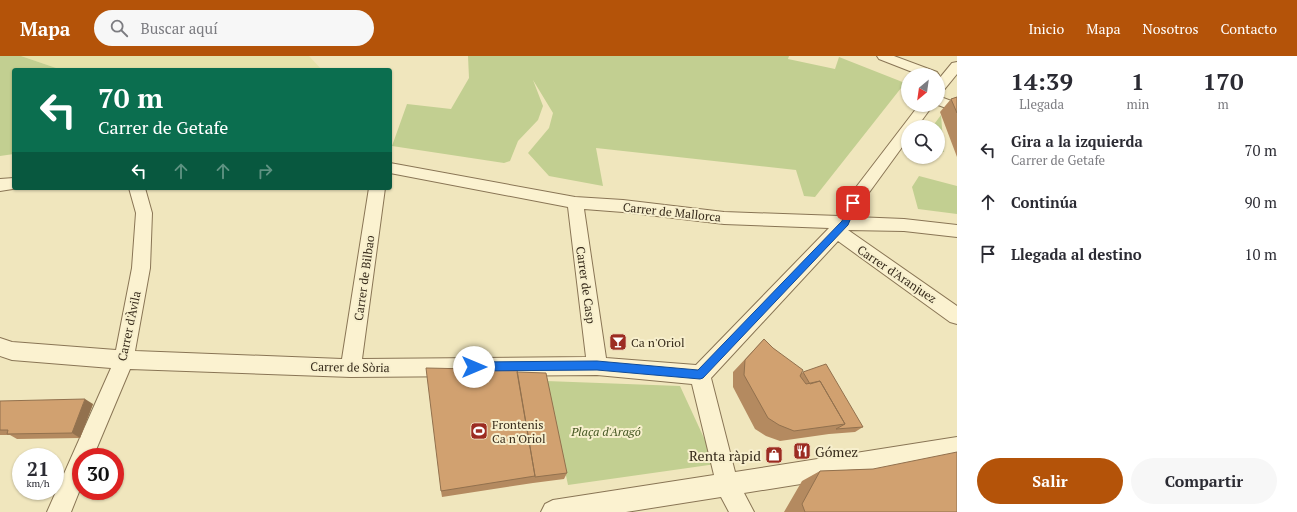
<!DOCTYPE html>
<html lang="es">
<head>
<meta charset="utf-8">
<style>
	body { margin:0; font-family:"PT Serif",serif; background:#f7f7f7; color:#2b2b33; height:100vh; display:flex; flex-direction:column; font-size:15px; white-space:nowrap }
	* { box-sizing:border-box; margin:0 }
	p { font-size:13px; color:#7c7c81 }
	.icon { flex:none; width:22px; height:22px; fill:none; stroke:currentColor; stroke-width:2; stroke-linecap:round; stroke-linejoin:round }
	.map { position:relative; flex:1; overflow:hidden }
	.side { display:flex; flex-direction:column; background:#fff; width:340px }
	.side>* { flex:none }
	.top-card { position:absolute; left:12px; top:12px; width:380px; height:122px; border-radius:4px; box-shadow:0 1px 3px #0004; background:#0b6e4f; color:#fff; overflow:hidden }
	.needle { width:26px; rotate:209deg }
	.controls { position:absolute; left:901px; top:12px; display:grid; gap:8px }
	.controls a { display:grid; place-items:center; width:44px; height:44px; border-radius:50%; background:#fff; box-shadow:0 1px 3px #0004; font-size:20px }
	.speed { position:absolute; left:12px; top:392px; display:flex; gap:8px; font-size:20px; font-weight:700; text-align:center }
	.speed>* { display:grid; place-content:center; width:52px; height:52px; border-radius:50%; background:#fff; box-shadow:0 1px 3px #0004; line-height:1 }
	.speed small { font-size:10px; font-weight:400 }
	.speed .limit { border:6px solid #d22; background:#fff; color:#111 }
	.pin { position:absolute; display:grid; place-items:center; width:34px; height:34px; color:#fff; margin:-17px; border-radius:8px; box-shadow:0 2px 6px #0006 }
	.me { position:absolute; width:44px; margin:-22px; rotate:90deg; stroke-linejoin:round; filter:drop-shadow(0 0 3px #0008) }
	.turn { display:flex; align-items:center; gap:14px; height:84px; padding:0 20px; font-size:18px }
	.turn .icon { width:52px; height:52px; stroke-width:2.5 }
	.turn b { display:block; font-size:28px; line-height:34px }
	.lanes { display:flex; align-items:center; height:38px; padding:0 20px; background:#0003; justify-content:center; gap:20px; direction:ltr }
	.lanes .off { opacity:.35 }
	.eta { display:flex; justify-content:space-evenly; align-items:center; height:68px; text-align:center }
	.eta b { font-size:24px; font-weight:700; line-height:28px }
	.action { display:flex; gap:8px; margin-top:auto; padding:8px 20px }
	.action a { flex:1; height:46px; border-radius:24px; background:#b45309; color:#fff; font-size:16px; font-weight:700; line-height:46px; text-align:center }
	.action a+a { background:#f7f7f7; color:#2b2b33 }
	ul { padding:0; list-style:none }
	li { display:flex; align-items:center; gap:12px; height:52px; padding:0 20px }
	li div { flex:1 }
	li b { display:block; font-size:15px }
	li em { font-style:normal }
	header { display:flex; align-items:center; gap:24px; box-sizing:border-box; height:56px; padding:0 20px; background:#b45309; color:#fff }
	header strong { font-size:19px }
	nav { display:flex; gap:22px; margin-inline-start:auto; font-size:14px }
	.search { width:280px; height:36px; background:#f7f7f7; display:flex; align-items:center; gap:10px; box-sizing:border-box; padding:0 14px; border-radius:22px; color:#7c7c81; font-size:15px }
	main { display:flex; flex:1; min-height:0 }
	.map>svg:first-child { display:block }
	.farmland { fill:#e6e2aa }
	.green { fill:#c2cf91 }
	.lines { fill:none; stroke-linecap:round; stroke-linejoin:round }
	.street-casing { stroke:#897555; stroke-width:2 }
	.street { fill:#fbf2d0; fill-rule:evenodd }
	.wall { fill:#b48a60 }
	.shaded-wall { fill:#92714e }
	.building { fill:#d1a170; stroke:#92714e }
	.route { fill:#1a73e8; stroke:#114b97 }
	.labels { text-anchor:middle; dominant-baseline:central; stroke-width:4; stroke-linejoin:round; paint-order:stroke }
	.street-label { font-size:12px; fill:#372b1b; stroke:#f7efcd }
	.poi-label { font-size:12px; fill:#372b1b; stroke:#f7efcd; text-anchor:start }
	.park-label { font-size:12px; font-style:italic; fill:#435520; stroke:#f7efcd }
	.near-poi-label { font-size:14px; fill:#372b1b; stroke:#f7efcd; text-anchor:start }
</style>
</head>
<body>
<header>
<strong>Mapa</strong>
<div class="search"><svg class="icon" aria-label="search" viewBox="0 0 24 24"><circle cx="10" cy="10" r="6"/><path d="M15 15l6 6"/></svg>Buscar aquí</div>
<nav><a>Inicio</a><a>Mapa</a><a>Nosotros</a><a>Contacto</a></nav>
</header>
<main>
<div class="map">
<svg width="957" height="456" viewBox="0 0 957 456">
	<rect width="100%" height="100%" fill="#f0e6bd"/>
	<path class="farmland" d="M21,0h288l13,14h-260z"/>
	<path class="green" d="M0,0h21l41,14h-48v84l-14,2z
		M468,0h321l-1,3 47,10 4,-12 66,26 -90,114 -11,-1 -8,-26 -200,-22 7,38 -54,-10 -21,-23 21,-25 4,-15 -20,-33 10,26 -5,14 -20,21 -8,20 -6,2 -112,-17 15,-42 44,5 18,-31z
		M941,59l3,37 -6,-1v-24h-6z
		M919,120l38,10v28l-39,-5 -6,-22z
		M546,325l134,5 36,78 -148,21z"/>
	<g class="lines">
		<defs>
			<path id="street" d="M877,0h17l43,16 2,3h-19l-41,-16z
				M957,6v12l-14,17 -5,1v-12l14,-17z
				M938,40l19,7v9l-19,-7z
				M919,49h14l-16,22h-9v12l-48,66 -5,12 49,2 53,6v12l-53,-6 -56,-1 109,76v18l-7,-2 -112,-81 -127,137 24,94 222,-35v22l-213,34 10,19h-25l-8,-15 -95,15h-85l4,-8 8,-4 161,-25 -22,-91 -95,-9 -246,2 -221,-8 -37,88h-12v30l-10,25h-24l64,-144 -99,-8 -12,-4v-18l12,4 104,8 16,-82 4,-55 -7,-25h16l7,25 -2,55 -15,83 207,8 27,-171h16l-23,171 224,-2 -18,-150 -178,-34v-10l185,34 48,3 101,12 115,4 8,-17zM584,153l39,3 101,12 105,4 -133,137 -90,-7z
				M14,122v10h5l-19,3v-12z"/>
		</defs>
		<use href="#street" class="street-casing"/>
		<use href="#street" class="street"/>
	</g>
	<path class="wall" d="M957,41v60l-17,-45 11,-13z
		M764,283l9,9 29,25 1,-1 60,55 -8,5 -26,2 -49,7 -14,-5 -11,-7 -22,-42v-15z
		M517,316l50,101 -3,6 -31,4 -91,14 -1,-6z
		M0,345l93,3 -13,34 -63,1 -7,-4h-10z
		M873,413l84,43h-173l18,-31 18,-10z"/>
	<path class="shaded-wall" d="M85,343l8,5 -13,34 -8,-5z"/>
	<path class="building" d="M957,41v16l-6,-14z
		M764,283l9,9 30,22 -3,6 6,8 14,-3 25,43 -51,7 -15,-6 -11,-7 -24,-43 1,-15z
		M826,308l37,63 -27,2 9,-5 -25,-43 -10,3 -7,-12z
		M426,312l91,2 18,106 -94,15z
		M517,316l29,1 21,100 -32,4v-1z
		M85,343l-13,34 -65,1 1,-4h-8v-29z
		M957,396v60h-152l-3,-8 18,-33 53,-2z"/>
	<path class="route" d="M850,144h3l4,3 -9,22 -145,153 -3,1 -103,-9 -123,1 -4,-1 -1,-3 1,-4 4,-1 123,-1 101,9 144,-149z"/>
	<defs>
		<symbol id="bar-square" viewBox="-11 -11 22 22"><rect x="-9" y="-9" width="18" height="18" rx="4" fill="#9c2c22" stroke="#f7efcd"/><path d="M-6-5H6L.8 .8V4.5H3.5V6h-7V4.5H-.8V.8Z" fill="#fff"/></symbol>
		<symbol id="stadium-square" viewBox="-11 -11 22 22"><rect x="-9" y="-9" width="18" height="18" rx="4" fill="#9c2c22" stroke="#f7efcd"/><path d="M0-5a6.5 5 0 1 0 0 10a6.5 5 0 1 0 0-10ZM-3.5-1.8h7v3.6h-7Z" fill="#fff"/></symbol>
		<symbol id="restaurant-square" viewBox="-11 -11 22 22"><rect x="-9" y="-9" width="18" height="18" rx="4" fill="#9c2c22" stroke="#f7efcd"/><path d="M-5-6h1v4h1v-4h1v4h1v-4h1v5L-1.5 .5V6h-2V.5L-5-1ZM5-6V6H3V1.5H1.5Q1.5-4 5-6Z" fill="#fff"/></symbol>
		<symbol id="shop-square" viewBox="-11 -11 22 22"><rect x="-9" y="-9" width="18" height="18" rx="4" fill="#9c2c22" stroke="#f7efcd"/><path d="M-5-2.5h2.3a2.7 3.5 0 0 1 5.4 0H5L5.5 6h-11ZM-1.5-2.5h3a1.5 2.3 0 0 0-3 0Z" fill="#fff"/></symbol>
	</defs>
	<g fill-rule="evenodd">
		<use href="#bar-square" x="608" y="276" width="20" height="20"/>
		<use href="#stadium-square" x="469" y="365" width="20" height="20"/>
		<use href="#restaurant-square" x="792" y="385" width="20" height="20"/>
		<use href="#shop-square" x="764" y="389" width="20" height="20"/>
	</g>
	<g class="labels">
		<g class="street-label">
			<text transform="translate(672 156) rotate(6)">Carrer de Mallorca</text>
			<text transform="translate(897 218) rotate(34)">Carrer d'Aranjuez</text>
			<text transform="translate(364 222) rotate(-82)">Carrer de Bilbao</text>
			<text transform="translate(586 229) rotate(82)">Carrer de Casp</text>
			<text transform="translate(129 270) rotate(-78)">Carrer d'Àvila</text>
			<text transform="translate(350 311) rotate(1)">Carrer de Sòria</text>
		</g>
		<g class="poi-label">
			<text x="631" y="286">Ca n'Oriol</text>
			<text x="492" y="368">Frontenis<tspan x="492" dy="14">Ca n'Oriol</tspan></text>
		</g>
		<g class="park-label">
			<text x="606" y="375">Plaça d'Aragó</text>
		</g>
		<g class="near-poi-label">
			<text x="815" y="395">Gómez</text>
			<text x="761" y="399" text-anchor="end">Renta ràpid</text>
		</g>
	</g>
</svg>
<div class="controls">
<a><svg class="needle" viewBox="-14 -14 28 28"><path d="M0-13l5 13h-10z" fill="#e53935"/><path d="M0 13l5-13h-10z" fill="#7c7c81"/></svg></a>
<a><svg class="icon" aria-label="search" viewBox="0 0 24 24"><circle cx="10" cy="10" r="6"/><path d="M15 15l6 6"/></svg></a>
</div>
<div class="speed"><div>21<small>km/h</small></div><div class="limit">30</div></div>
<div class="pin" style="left:853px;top:147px;background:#d93025"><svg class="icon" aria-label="arrive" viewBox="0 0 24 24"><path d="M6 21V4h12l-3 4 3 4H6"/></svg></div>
<svg class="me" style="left:474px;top:311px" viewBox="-20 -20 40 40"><circle r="19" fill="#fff"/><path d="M0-13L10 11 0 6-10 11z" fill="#1a73e8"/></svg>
<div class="top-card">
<div class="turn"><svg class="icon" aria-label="left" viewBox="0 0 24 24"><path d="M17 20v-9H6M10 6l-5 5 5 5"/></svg><div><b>70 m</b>Carrer de Getafe</div></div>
<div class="lanes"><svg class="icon" aria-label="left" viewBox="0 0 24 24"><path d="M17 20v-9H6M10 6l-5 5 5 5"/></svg><svg class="icon off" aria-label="ahead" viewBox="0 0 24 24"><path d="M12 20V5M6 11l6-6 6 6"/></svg><svg class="icon off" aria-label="ahead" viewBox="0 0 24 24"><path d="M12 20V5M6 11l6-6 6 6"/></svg><svg class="icon off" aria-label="right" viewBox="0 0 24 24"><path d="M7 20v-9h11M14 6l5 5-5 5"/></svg></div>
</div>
</div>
<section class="side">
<div class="eta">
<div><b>14:39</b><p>Llegada</p></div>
<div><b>1</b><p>min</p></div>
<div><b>170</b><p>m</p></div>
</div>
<ul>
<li><svg class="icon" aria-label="left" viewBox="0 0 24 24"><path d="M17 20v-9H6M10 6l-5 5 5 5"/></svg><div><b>Gira a la izquierda</b><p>Carrer de Getafe</p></div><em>70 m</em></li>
<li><svg class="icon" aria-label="ahead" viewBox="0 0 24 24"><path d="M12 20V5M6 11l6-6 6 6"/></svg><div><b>Continúa</b></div><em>90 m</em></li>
<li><svg class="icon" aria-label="arrive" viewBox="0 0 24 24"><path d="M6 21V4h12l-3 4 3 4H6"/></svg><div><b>Llegada al destino</b></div><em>10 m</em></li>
</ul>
<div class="action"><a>Salir</a><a>Compartir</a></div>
</section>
</main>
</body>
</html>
